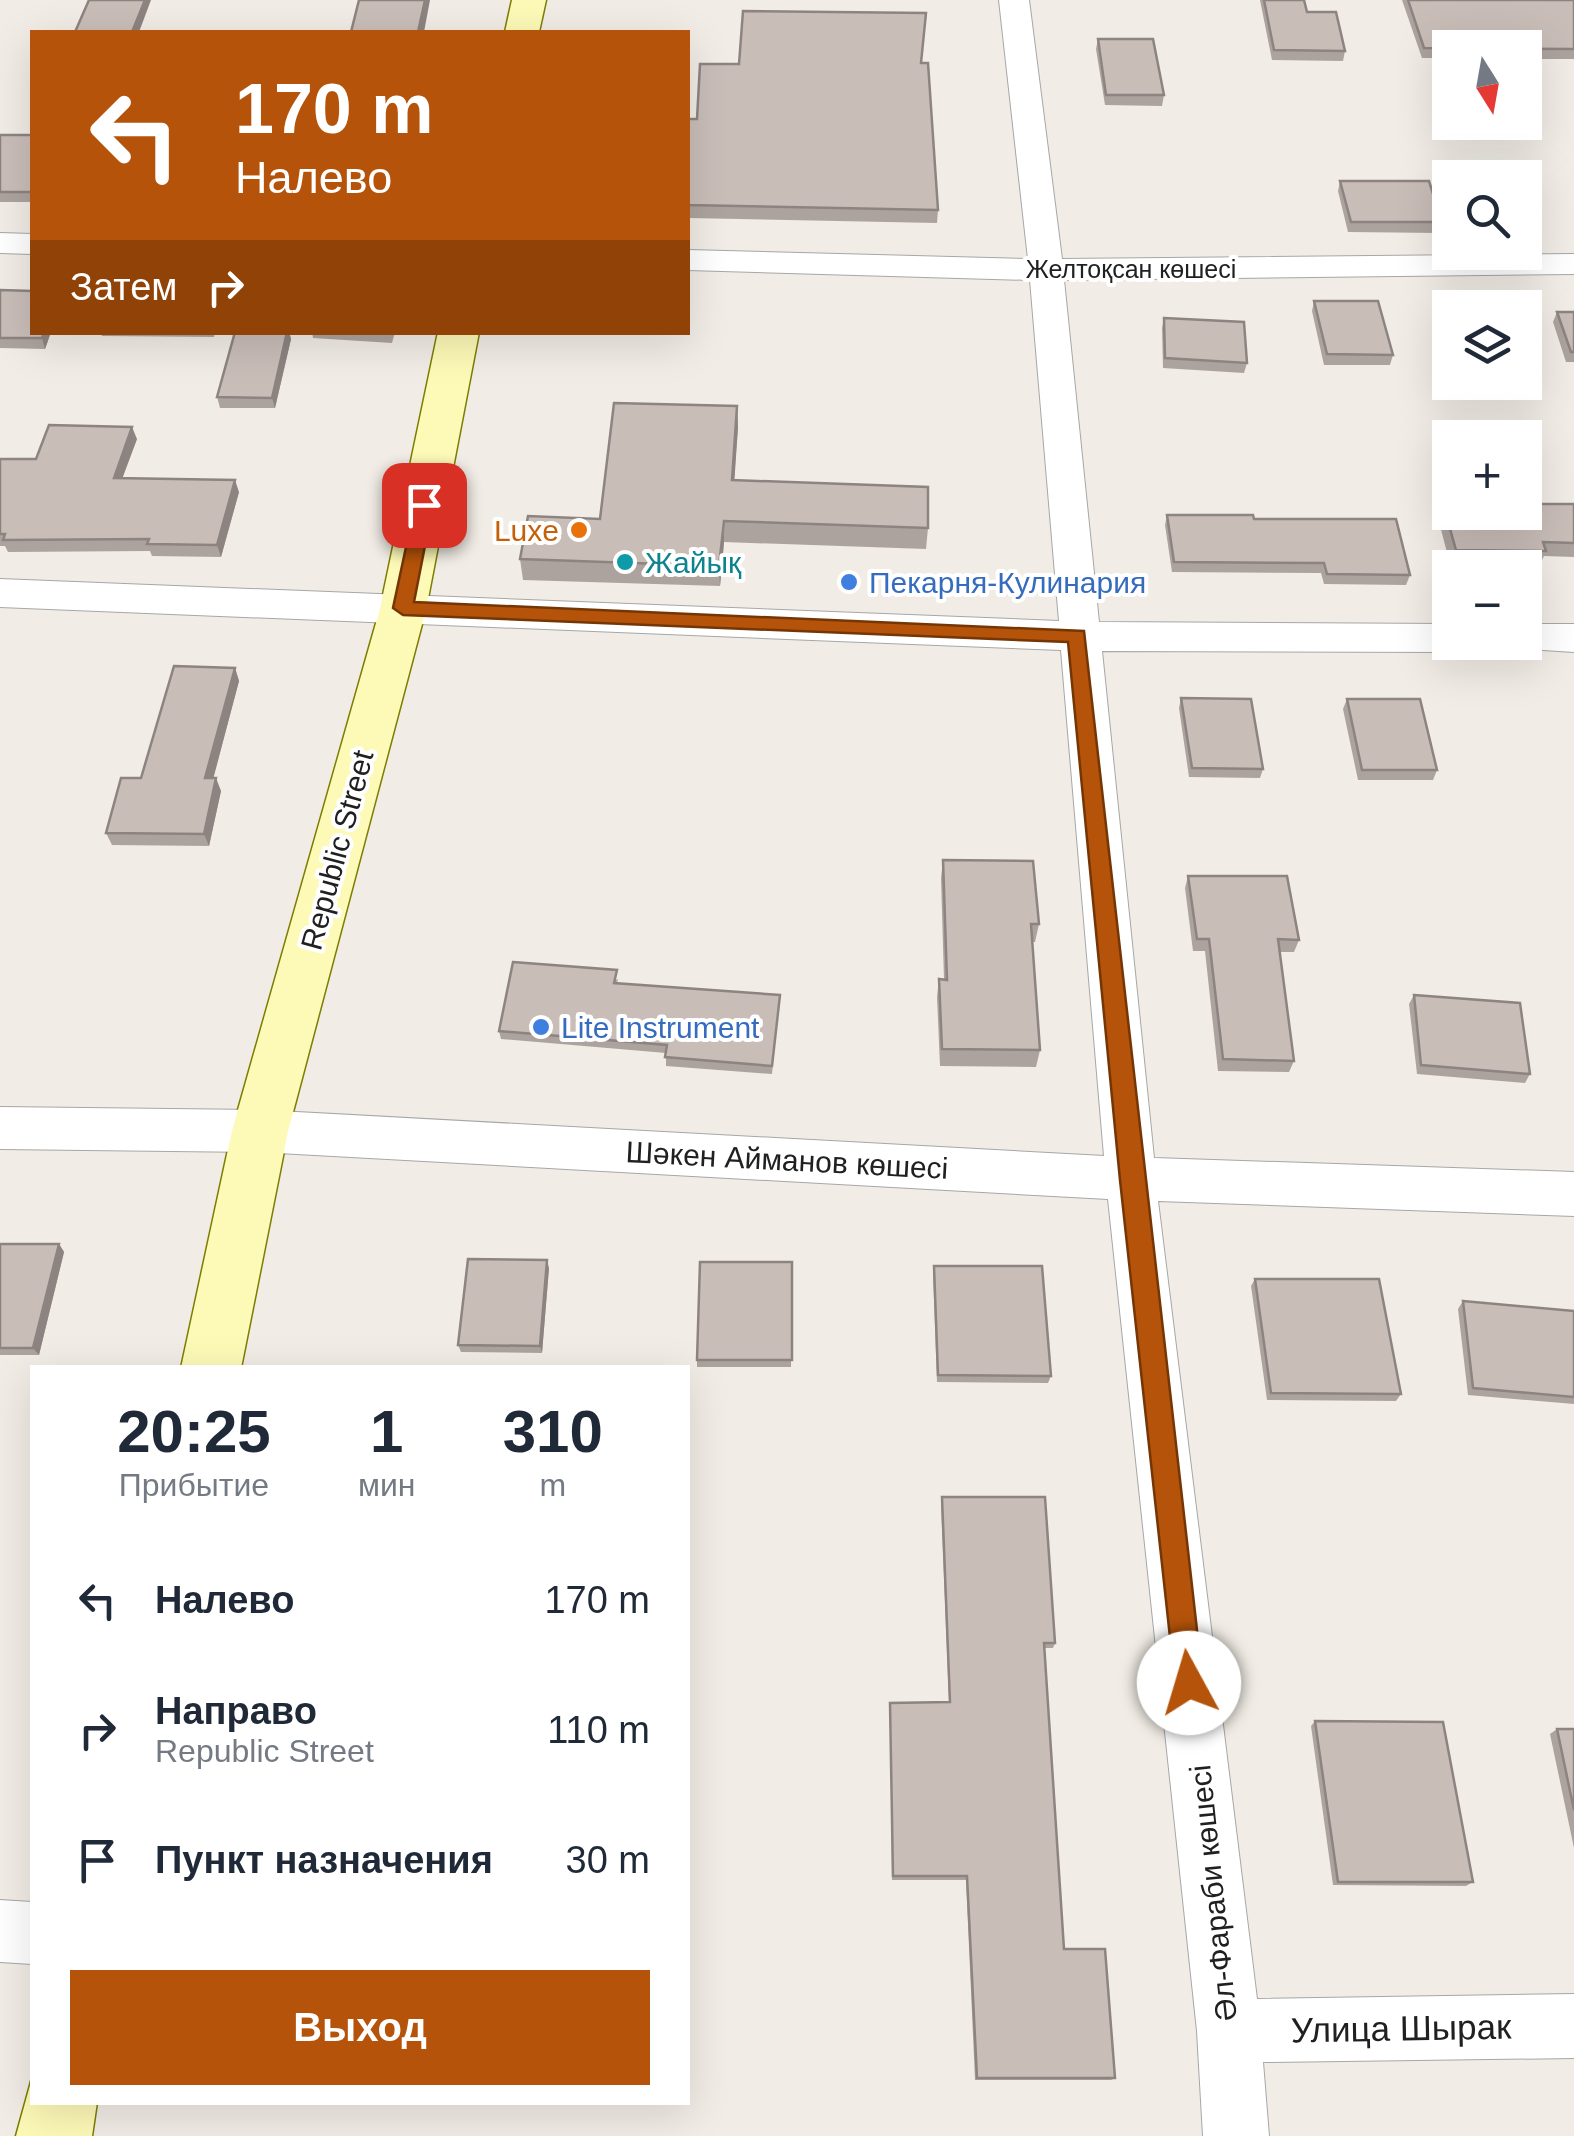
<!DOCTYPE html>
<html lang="ru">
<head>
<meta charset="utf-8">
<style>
	body { margin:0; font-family:Arial,sans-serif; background:#f2f2f3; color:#1f2937; height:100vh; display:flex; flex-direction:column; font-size:38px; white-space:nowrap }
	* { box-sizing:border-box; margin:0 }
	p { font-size:32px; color:#747a83 }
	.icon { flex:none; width:55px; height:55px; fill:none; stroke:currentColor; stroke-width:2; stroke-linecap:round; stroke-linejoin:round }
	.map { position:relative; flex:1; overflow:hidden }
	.drawer { position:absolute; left:30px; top:1365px; width:660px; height:740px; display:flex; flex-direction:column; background:#fff; border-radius:0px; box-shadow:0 10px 40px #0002 }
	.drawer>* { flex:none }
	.guide { position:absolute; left:30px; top:30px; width:660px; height:305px; border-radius:0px; box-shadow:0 10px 40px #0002; background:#b45309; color:#fff; overflow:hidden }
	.needle { width:65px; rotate:169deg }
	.buttons { position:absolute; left:1432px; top:30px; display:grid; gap:20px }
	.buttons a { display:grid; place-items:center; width:110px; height:110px; border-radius:0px; background:#fff; box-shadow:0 10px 40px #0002; font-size:50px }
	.pin { position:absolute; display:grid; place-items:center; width:85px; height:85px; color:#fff; margin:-42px; border-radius:20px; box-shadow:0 5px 15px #0006 }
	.me { position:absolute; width:110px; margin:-55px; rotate:354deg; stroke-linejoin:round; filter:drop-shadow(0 0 8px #0008) }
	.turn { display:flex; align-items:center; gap:35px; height:210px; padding:0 40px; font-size:45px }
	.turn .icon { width:130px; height:130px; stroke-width:2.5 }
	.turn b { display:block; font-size:70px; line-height:85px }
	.then { display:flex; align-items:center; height:95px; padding:0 40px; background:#0003; gap:20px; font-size:38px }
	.eta { display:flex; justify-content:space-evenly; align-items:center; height:170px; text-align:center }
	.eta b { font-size:60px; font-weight:800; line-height:70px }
	.cta { display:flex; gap:20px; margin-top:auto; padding:20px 40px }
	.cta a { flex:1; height:115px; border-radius:0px; background:#b45309; color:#fff; font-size:40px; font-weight:800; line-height:115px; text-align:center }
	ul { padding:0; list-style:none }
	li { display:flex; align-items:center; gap:30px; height:130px; padding:0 40px }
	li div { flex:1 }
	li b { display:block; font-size:38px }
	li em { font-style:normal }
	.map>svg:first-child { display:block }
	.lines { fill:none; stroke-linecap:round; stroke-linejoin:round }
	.street-casing { stroke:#a7a7a7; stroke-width:2 }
	.secondary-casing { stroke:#7d7d00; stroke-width:3 }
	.street { fill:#fff; fill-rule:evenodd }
	.secondary { fill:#fdf9b7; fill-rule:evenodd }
	.wall { fill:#ada39e }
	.shaded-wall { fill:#8d8481 }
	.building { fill:#c9bdb8; stroke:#8d8481; stroke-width:2.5 }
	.route { fill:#b45309; stroke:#753606; stroke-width:2.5 }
	.food-dot { fill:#e8710a; stroke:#fff; stroke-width:4 }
	.culture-dot { fill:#0f9aa8; stroke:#fff; stroke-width:4 }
	.shop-dot { fill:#3f7fe0; stroke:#fff; stroke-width:4 }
	.labels { text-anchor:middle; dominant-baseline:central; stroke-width:8; stroke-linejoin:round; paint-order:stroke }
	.far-street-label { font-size:25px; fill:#202020; stroke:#fff }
	.food-label { font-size:30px; fill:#c56008; stroke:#fff; text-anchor:end }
	.culture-label { font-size:30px; fill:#0d838f; stroke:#fff; text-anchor:start }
	.shop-label { font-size:30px; fill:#366cbe; stroke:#fff; text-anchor:start }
	.street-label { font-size:30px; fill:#202020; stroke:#fff }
	.near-street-label { font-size:35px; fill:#202020; stroke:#fff }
</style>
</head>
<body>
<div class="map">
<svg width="1574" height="2136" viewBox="0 0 1574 2136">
	<rect width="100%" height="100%" fill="#f1ece5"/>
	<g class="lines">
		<defs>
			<path id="street" d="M999,0h30l33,259 512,-5v20l-510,6 35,342 351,2v18h18l-18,10 -348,-1 52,507 420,14v44l-416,-15 99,798 317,-5v64l-311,4 6,74h-66l-6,-105 -89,-832 -848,-47 -260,-3v-42l260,3 844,46 -43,-506 -1061,-43v-28l1059,42 -29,-341 -342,-10v-20l340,9z
				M0,233l32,1v20l-32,-1z
				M1525,624h49v28l-63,-4 -4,-6h18z
				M0,1900l32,2v62l-32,-2z"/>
			<path id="secondary" d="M512,0h34l-7,32h-34z
				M438,332h41l-53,277 -138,522 -47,237h-60l51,-237 148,-522z
				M32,2078v24h65l-5,34h-76z"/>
		</defs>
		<use href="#street" class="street-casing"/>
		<use href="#secondary" class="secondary-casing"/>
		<use href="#street" class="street"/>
		<use href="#secondary" class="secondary"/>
	</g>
	<path class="wall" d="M1260,0h44l3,12 38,39 -2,10 -71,-1z
		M1402,0h172v59h-49v-11h-75v10h-28z
		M1098,39l66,56 -2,11 -57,-1 -9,-56z
		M922,63l16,147 -1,13 -249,-5v-99h9z
		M0,135h32v67h-32z
		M1340,181l102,41 -3,11 -91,-1 -10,-41z
		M0,290l32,42h19l-6,17 -45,-1z
		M1314,301l79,54 -3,10h-66l-12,-54z
		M1557,312h17v50h-8l-13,-40z
		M1164,318l83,45 -3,10 -81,-5 -1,-40z
		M1440,320h10v55l-13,-45z
		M100,332h115l-1,5 -112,-1z
		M235,332h54l2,7 -16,69h-55l-3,-11z
		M312,332h83l-3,11 -79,-5z
		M737,406l1,21 -4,53 194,48 -2,21 -202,-7 -4,44 -197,-6 -3,-21 80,-40z
		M137,439l-15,39 117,14 -18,65 -69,-1 -2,-5 -142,1 -3,-6h-5v-87h36z
		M1443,504h131v53l-30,-1 -4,8h-90l-12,-46z
		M1167,515l87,4 156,56 -4,10 -82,-1 -3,-11 -149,-1 -7,-47z
		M235,668l4,13 -26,97 8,13 -12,55 -97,-1 -6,-12 35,-55z
		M1181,698l82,71 -3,9 -71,-1 -10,-69z
		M1347,699l90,71 -4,10h-75l-15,-71z
		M943,860l96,64 -4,18h-3l8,108 -4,17 -96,-1 -3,-69 2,-18 5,1 -3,-102z
		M1188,876l111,64 -5,12h-14l14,109 -5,11 -71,-1 -13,-120h-12l-8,-63z
		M618,979l-1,4 163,12 -8,79 -106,-8v-13l-165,-14 -2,-8z
		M1414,995l116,79 -5,9 -108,-9 -8,-70z
		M0,1244h59l5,8 -25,103h-39z
		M792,1262l-1,105h-94v-7z
		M934,1266l117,110 -3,7 -111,-1 -4,-109z
		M549,1268l-7,85 -81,-1 -3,-7z
		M1255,1279l146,115 -5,7 -129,-1 -16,-114z
		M1463,1301l111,10v93l-106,-9 -10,-86z
		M942,1497l113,146 -2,5h-9l20,301 51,129 -4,2h-136l-9,-200h-74l-2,-177 59,-1 -8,-198z
		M1315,1721l158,161 -7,4 -133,-1 -22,-159z
		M1557,1729h17v119l-24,-114z"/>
	<path class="shaded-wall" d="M145,0h6l-12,32h-7z
		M425,0h5l-6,32h-6z
		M44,332h7l-6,17 -3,-11z
		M287,332h2l2,7 -16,69 -3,-10z
		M737,406l1,21 -5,74 -1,-21z
		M132,427l5,12 -19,51 -4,-12z
		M235,480l4,12 -18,65 -4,-12z
		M724,521v21l-4,44 -1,-20z
		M235,668l4,13 -29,110 -5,-13z
		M216,778l5,13 -12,55 -5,-12z
		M59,1244l5,8 -25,103 -6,-7z
		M547,1260l2,8 -7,85 -2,-7z"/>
	<path class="building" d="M89,0h56l-13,32h-57z
		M359,0h66l-7,32h-67z
		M1264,0h40l3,12h29l9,39 -71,-1z
		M1408,0h166v49l-150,-1z
		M743,11l183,2 -5,50h7l10,147 -250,-5v-86h9l3,-55h39z
		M1098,39h55l11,56h-58z
		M0,135h32v57h-32z
		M1340,181h89l13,41h-91z
		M0,290l32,1v41h12l-2,6h-42z
		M1314,301h64l15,54 -66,-1z
		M1557,312h17v40h-3z
		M1164,318l80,4 3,41 -82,-5z
		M1440,320h10v33z
		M235,332h52l-15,66 -55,-1z
		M614,403l123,3 -5,74 196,7v41l-204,-7 -5,45 -199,-7 8,-43 72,3z
		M49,425l83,2 -18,51 121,2 -18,65 -70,-1 2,-5 -146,1 2,-6h-5v-75h36z
		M1443,504h7v8h75v-8h49v39l-31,-1 3,9 -90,-1z
		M1167,515h86l1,4h142l14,56 -83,-1 -3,-11 -150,-1z
		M174,666l61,2 -30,110h11l-12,56 -98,-1 15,-55h20z
		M1181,698l70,1 12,70 -71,-1z
		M1347,699h73l17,71h-75z
		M943,860l90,1 6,63h-8l9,126 -98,-1 -3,-70 8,1z
		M1188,876h99l12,64 -21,-1 16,122 -71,-2 -14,-120h-12z
		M513,962l104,8 -3,13 166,12 -8,71 -107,-9 2,-12 -168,-14z
		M1414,995l106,8 10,71 -109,-9z
		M0,1244h59l-26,104h-33z
		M468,1259l79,1 -7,86 -82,-1z
		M700,1262h92v98h-95z
		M934,1266h108l9,110 -113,-1z
		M1255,1279h124l22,115 -130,-1z
		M1463,1301l111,10v86l-101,-9z
		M942,1497h103l10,146h-11l20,306h41l10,129h-138l-10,-202h-74l-3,-173 60,-1z
		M1315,1721l128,1 30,160h-135z
		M1557,1729h17v81z"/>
	<path class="route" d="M424,499l9,6 -19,97 670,29 119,1052 -4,10 -10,4 -10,-4 -4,-10 -55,-503 -52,-538 -665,-27 -10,-7 22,-103z"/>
	<circle class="food-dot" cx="579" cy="530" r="10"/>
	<circle class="culture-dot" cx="625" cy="562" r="10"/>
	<g class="shop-dot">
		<circle cx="849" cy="582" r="10"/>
		<circle cx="541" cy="1027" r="10"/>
	</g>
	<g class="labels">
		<g class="far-street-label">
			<text x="1131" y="269">Желтоқсан көшесі</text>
		</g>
		<g class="food-label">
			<text x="559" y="530">Luxe</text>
		</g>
		<g class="culture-label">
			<text x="645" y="562">Жайық</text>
		</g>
		<g class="shop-label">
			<text x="869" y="582">Пекарня-Кулинария</text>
			<text x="561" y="1027">Lite Instrument</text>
		</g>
		<g class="street-label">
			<text transform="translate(337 850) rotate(-75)">Republic Street</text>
			<text transform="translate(787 1160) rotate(3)">Шәкен Айманов көшесі</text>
			<text transform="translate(1213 1893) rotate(-96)">Әл-Фараби көшесі</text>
		</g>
		<g class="near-street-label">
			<text transform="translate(1401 2028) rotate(-1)">Улица Шырак</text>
		</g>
	</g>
</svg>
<div class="buttons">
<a><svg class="needle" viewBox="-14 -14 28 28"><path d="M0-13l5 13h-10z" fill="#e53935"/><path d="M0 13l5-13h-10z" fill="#747a83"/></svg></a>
<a><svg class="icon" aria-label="search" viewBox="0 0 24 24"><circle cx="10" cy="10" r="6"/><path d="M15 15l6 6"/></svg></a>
<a><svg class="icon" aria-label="layers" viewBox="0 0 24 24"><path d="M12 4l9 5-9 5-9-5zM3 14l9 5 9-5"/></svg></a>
<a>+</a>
<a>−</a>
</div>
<div class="pin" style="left:424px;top:505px;background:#d93025"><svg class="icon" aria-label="arrive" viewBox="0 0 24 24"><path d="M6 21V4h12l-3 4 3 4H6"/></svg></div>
<svg class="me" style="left:1189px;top:1683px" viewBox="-20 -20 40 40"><circle r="19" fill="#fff"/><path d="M0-13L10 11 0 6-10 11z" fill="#b45309"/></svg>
<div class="guide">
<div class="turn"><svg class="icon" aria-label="left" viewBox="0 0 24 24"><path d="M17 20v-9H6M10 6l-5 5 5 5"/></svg><div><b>170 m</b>Налево</div></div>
<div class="then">Затем<svg class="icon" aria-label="right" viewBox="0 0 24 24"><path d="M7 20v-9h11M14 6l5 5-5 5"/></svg></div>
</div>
<section class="drawer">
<div class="eta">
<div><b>20:25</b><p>Прибытие</p></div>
<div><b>1</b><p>мин</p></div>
<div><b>310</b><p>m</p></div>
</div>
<ul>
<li><svg class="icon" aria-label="left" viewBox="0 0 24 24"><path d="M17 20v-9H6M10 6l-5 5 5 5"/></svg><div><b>Налево</b></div><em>170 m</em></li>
<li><svg class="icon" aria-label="right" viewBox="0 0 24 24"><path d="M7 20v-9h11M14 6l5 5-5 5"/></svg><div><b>Направо</b><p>Republic Street</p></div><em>110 m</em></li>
<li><svg class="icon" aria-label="arrive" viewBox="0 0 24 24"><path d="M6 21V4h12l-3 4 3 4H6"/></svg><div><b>Пункт назначения</b></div><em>30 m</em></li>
</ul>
<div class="cta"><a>Выход</a></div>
</section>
</div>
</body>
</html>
